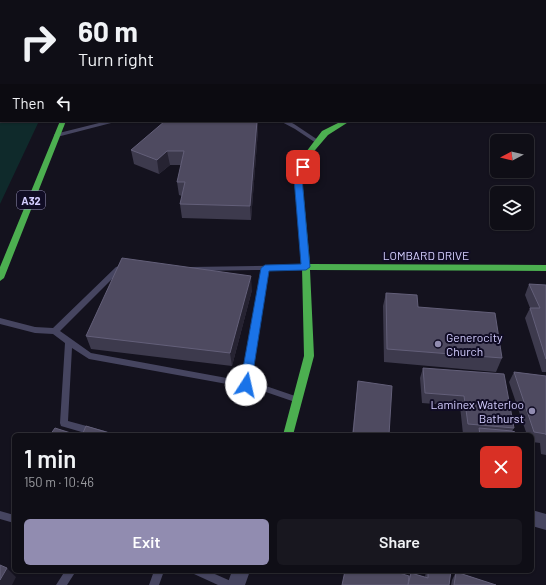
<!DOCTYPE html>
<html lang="en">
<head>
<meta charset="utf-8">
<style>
	body { margin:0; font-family:Barlow,sans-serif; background:#18171f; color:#f1f3f6; height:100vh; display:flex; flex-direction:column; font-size:15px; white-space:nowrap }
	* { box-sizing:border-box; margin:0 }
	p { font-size:13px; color:#9b9ca1 }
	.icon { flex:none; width:22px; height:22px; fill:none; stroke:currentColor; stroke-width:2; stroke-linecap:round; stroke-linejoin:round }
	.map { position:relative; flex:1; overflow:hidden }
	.panel { position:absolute; left:12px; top:433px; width:522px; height:140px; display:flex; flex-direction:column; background:#0f0e16; border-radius:6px; box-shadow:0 1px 3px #0004,0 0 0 1px #2f2e35 }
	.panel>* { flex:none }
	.hud { position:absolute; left:0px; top:0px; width:546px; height:122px; box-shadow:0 1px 3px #0004,0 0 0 1px #2f2e35; background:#0f0e16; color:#f1f3f6; overflow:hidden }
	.needle { width:26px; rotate:263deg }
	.tools { position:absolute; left:490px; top:134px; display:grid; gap:8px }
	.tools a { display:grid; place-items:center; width:44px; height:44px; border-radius:6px; background:#0f0e16; box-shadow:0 1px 3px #0004,0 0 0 1px #2f2e35; font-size:20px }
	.pin { position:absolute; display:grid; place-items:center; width:34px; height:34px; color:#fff; margin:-17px; border-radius:8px; box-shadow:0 2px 6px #0006 }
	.me { position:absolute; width:44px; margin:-22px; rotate:10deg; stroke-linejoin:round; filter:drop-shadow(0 0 3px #0008) }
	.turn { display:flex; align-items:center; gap:14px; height:84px; padding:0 12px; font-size:18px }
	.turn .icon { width:52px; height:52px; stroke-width:2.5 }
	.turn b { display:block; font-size:28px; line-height:34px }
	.then { display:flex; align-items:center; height:38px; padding:0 12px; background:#0003; gap:8px; font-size:15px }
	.round { display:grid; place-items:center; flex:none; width:42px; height:42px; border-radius:6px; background:#18171f }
	.head { display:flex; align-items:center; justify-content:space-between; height:68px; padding:0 12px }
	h1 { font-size:24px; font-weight:600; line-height:30px }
	.action { display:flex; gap:8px; margin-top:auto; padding:8px 12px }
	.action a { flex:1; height:46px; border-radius:6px; background:#918cb0; color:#fff; font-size:16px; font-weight:600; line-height:46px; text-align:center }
	.action a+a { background:#18171f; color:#f1f3f6 }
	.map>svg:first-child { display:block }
	.green { fill:#0f2a2b }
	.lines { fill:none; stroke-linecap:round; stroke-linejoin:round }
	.lane { fill:#464560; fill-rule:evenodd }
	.street { fill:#464560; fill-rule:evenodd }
	.fast { fill:#4caf50; fill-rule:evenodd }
	.slow { fill:#ffc107; fill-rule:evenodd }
	.wall { fill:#3d3a4d }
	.shaded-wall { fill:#262332 }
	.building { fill:#4e4a60; stroke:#635f79 }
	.route { fill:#1a73e8; stroke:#114b97 }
	.poi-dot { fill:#918cb0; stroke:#100c24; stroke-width:1.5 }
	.labels { text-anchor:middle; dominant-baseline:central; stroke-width:4; stroke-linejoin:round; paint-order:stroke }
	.shield { fill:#100c24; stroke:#9994bd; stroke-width:1 }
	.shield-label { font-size:11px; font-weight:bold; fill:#d4ceff }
	.street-label { font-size:12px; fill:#d4ceff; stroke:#100c24 }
	.poi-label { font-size:12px; fill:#d4ceff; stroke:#100c24; text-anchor:start }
</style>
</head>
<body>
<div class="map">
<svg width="546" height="585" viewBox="0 0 546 585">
	<rect width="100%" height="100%" fill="#14121e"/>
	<path class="green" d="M0,0h87l-86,1v120h38l-39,83z"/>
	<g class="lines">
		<path class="lane" d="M107,121h9l-1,1 -58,15 -3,-2 1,-1z
			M280,121h8l6,3 27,18 -1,1h-4l-21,-14z
			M126,264l3,2 -1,2 -8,3 -60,60 31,22 152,28 18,-111 -69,1 -3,-2 1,-2 118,-2 1,2 -3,2 -38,1 -18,112 10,2 38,13 1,2 -1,2 -3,1 -35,-12 -171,-31 -17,-11 -4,73 37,10 3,1 1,3h-17l-31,-9 -1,-3 5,-80 -12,-9 -18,-1 -35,-9v-6l35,9 18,1 63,-61z
			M0,511l14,4v8l-14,-4z
			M65,571h11l-9,14h-11z
			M154,571h10l-5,14h-10z
			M192,571h16l25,11 2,3h-17l-24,-11z"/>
		<path class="street" d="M545,100h1v6h-1z
			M532,510l14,4v16l-14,-4z
			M232,571h18l-5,14h-18z"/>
		<path class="fast" d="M60,121h6l-62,157 -4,3v-14z
			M342,121h8l-22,14 -18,21 -8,22 8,86 236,1v6l-236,-1 4,86 -21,79h-10l21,-79 -2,-89 -8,-89 9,-22 19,-25z"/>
		<path class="slow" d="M100,0h6v1h-6z"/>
	</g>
	<path class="wall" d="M418,0h29v1h-29z
		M510,0h18l-1,1h-17z
		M543,0h3v6l-1,-2v-3h-2z
		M258,121v9l-7,90 -69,-2 -2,-14 2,-8 -3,-1 -2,-13 4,-17h-11l-11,9 -25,-10 -3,-14z
		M529,284l17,1v87h-4l-17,-54 5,-10 -5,-13z
		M252,290l-20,76 -141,-17 -5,-13z
		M386,293l32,14 84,51 -6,14 -112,-10 -1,-56z
		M423,368l91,60 -2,3 3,4h-39l-13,-1 -3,-28 -38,-3 -2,-25z
		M514,372l32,4v79l-5,-1 -1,-11 -8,-1v-7h-5l-18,-53z
		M358,381l31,54h-37l5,-44z
		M426,571h25l-2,14h-107l67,-9 2,-3 14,4z
		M456,572l40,13h-45l1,-5z"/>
	<path class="shaded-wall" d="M257,121h1v9l-7,90 -1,-14z
		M167,151l3,14 -11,9 -2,-14z
		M251,276l1,14 -20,76 -2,-13z
		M7,568l9,9 -4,8h-12v-5z"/>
	<path class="building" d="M165,121h92l-7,85 -70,-2 5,-22h-8l7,-31h-17l-10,9 -26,-10z
		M122,258l129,18 -21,77 -144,-17z
		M529,284l17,1v74l-16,-51h10z
		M386,293l31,2 1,12 77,6 7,45 -115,-9z
		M423,368l81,6 10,54 -46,-4 -4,-28 -39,-3z
		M514,372l32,4v59v-1l-12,-2z
		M358,381l34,5 -3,49h-36z
		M86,426l30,9h-34z
		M55,428l22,7h-27z
		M479,428l33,3 3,1v3h-35z
		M0,565l7,3 -7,12z
		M345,571h48l16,5 -1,9h-66z
		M428,571h23l-2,14h-41l3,-12 17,5z
		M456,572l40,13h-42z"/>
	<path class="route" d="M300,165h5l2,2 -5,11 8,89 -4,3 -37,1 -18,114 -2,3 -3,1 -4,-1 -2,-3 21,-117 4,-3 36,-1 -7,-86z"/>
	<g class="poi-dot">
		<circle cx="438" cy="344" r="4"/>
		<circle cx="532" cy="411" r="4"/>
	</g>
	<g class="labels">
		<rect class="shield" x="17" y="191" width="28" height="18" rx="3"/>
		<g class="shield-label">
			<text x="31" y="200">A32</text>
		</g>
		<g class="street-label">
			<text x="426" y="255">LOMBARD DRIVE</text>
		</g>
		<g class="poi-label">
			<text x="446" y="337">Generocity<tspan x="446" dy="14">Church</tspan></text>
			<text x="524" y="404" text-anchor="end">Laminex Waterloo<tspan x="524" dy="14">Bathurst</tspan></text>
		</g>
	</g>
</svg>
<div class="tools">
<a><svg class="needle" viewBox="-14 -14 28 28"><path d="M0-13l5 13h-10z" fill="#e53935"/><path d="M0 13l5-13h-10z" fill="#9b9ca1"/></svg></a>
<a><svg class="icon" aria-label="layers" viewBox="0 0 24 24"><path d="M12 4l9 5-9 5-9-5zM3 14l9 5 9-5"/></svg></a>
</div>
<div class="pin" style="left:303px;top:167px;background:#d93025"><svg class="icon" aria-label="arrive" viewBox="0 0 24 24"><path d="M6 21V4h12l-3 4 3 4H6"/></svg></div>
<svg class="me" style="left:246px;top:385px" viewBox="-20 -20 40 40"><circle r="19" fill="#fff"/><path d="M0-13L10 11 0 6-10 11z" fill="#1a73e8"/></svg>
<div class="hud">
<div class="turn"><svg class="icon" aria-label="right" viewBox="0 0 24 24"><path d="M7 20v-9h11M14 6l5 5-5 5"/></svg><div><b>60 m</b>Turn right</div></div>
<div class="then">Then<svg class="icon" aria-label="left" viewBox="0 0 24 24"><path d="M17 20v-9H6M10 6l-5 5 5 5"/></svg></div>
</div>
<section class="panel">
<div class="head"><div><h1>1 min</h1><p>150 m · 10:46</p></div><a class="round" style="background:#d93025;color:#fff"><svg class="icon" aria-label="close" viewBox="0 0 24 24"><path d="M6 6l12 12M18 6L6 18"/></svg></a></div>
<div class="action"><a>Exit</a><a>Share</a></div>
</section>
</div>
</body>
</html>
